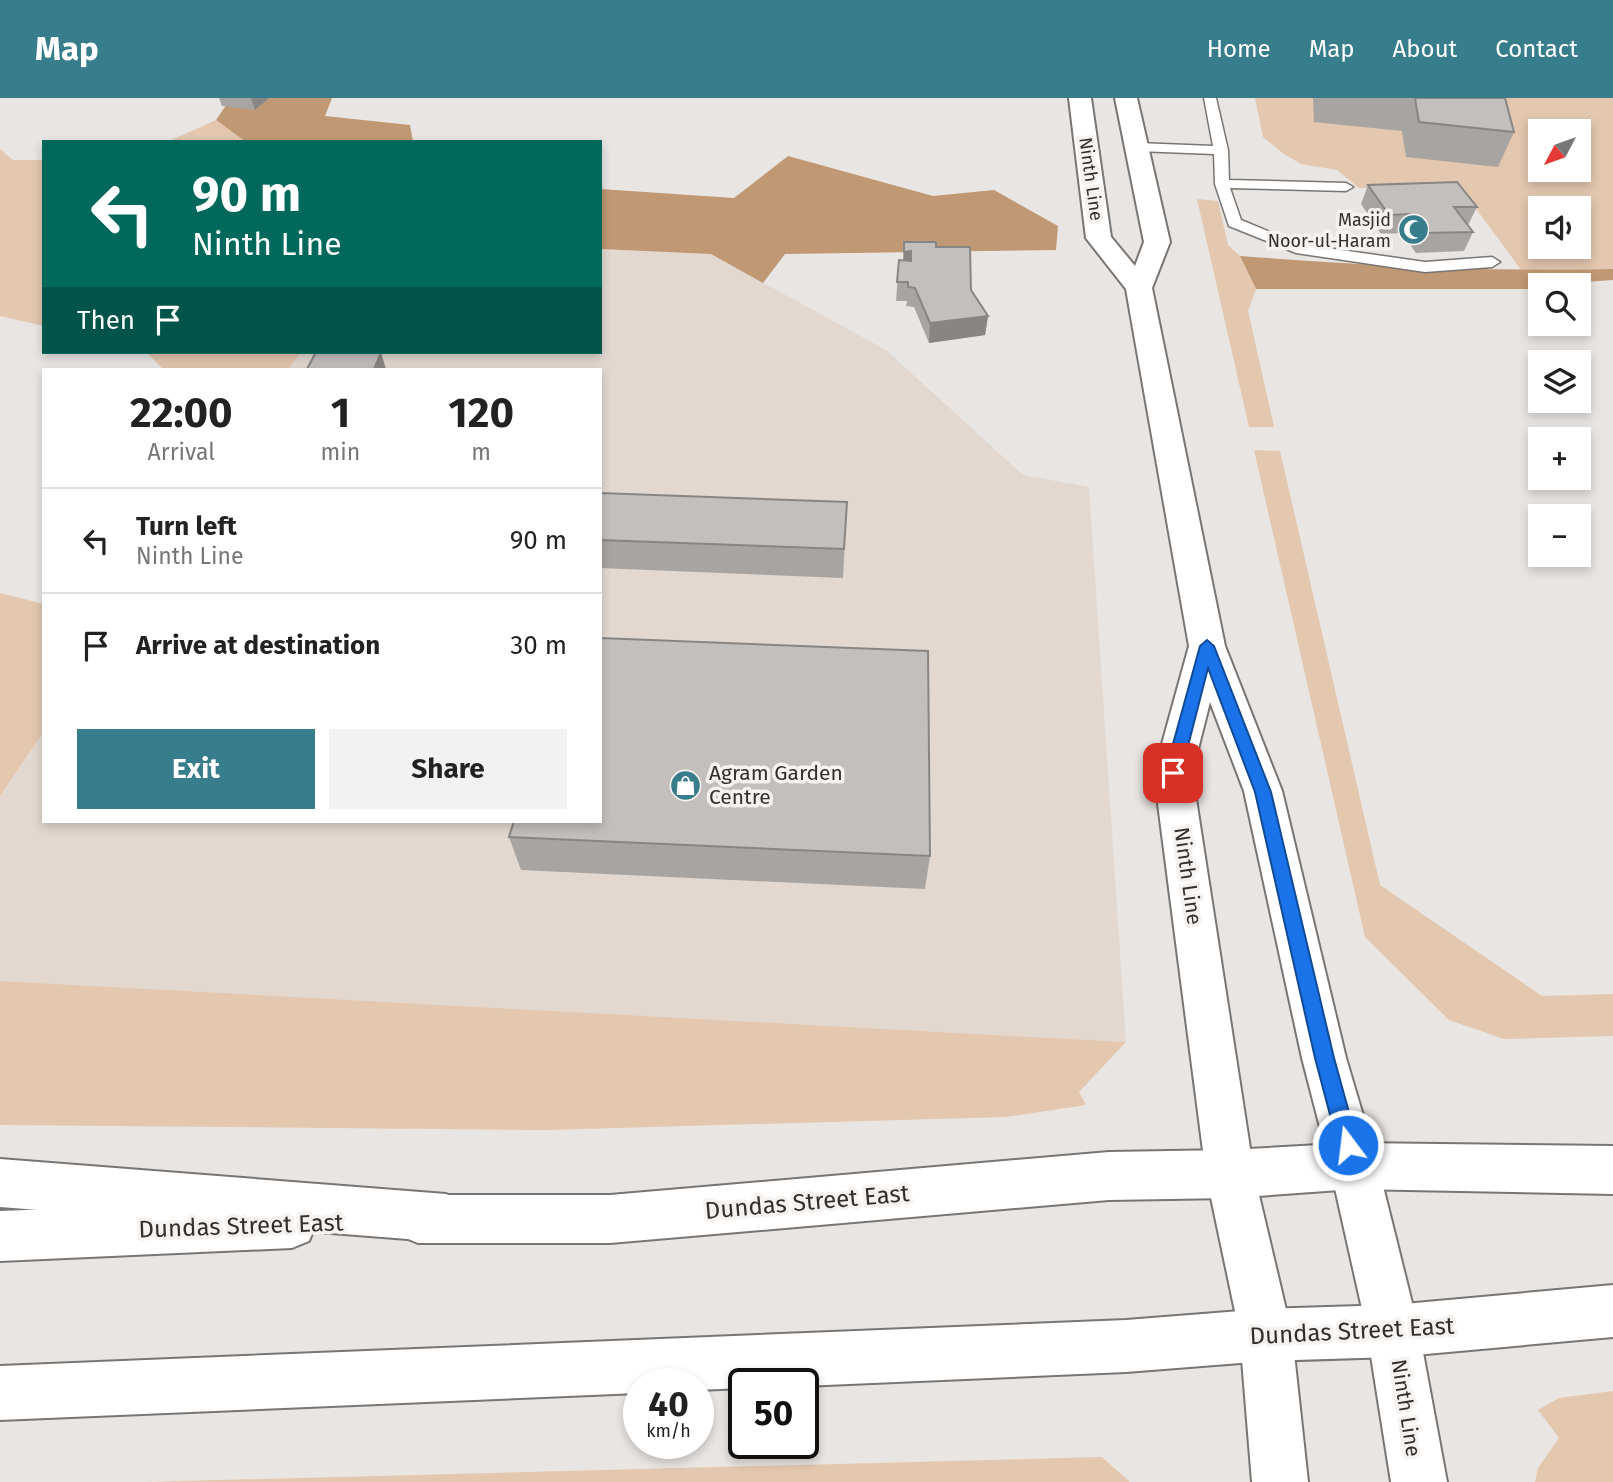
<!DOCTYPE html>
<html lang="en">
<head>
<meta charset="utf-8">
<style>
	body { margin:0; font-family:"Fira Sans",sans-serif; background:#f2f2f2; color:#222; height:100vh; display:flex; flex-direction:column; font-size:26px; white-space:nowrap }
	* { box-sizing:border-box; margin:0 }
	p { font-size:23px; color:#767676 }
	.icon { flex:none; width:38px; height:38px; fill:none; stroke:currentColor; stroke-width:2; stroke-linecap:round; stroke-linejoin:round }
	.map { position:relative; flex:1; overflow:hidden }
	.sheet { position:absolute; left:42px; top:270px; width:560px; height:455px; display:flex; flex-direction:column; background:#fff; border-radius:0px; box-shadow:0 4px 10px #0003 }
	.sheet>* { flex:none }
	.top-card { position:absolute; left:42px; top:42px; width:560px; height:214px; border-radius:0px; box-shadow:0 4px 10px #0003; background:#00695c; color:#fff; overflow:hidden }
	.needle { width:46px; rotate:229deg }
	.controls { position:absolute; left:1528px; top:21px; display:grid; gap:14px }
	.controls a { display:grid; place-items:center; width:63px; height:63px; border-radius:0px; background:#fff; box-shadow:0 4px 10px #0003; font-size:35px }
	.speed { position:absolute; left:623px; top:1270px; display:flex; gap:14px; font-size:35px; font-weight:700; text-align:center }
	.speed>* { display:grid; place-content:center; width:91px; height:91px; border-radius:50%; background:#fff; box-shadow:0 4px 10px #0003; line-height:1 }
	.speed small { font-size:18px; font-weight:400 }
	.speed .limit { border:4px solid #111; border-radius:10px; background:#fff; color:#111 }
	.pin { position:absolute; display:grid; place-items:center; width:60px; height:60px; color:#fff; margin:-30px; border-radius:14px; box-shadow:0 4px 10px #0006 }
	.me { position:absolute; width:77px; margin:-38px; rotate:345deg; stroke-linejoin:round; filter:drop-shadow(0 0 5px #0008) }
	.turn { display:flex; align-items:center; gap:24px; height:147px; padding:0 35px; font-size:32px }
	.turn .icon { width:91px; height:91px; stroke-width:2.5 }
	.turn b { display:block; font-size:49px; line-height:60px }
	.then { display:flex; align-items:center; height:66px; padding:0 35px; background:#0003; gap:14px; font-size:26px }
	.eta { display:flex; justify-content:space-evenly; align-items:center; height:119px; text-align:center }
	.eta b { font-size:42px; font-weight:700; line-height:49px }
	.action { display:flex; gap:14px; margin-top:auto; padding:14px 35px }
	.action a { flex:1; height:80px; border-radius:0px; background:#387d8b; color:#fff; font-size:28px; font-weight:700; line-height:80px; text-align:center }
	.action a+a { background:#f2f2f2; color:#222 }
	ul { padding:0; list-style:none }
	li { display:flex; align-items:center; gap:21px; height:105px; padding:0 35px; border-top:2px solid #e0e0e0 }
	li div { flex:1 }
	li b { display:block; font-size:26px }
	li em { font-style:normal }
	header { display:flex; align-items:center; gap:42px; box-sizing:border-box; height:98px; padding:0 35px; background:#387d8b; color:#fff }
	header strong { font-size:33px }
	nav { display:flex; gap:38px; margin-inline-start:auto; font-size:24px }
	.map>svg:first-child { display:block }
	.built { fill:#e2d8d0 }
	.green { fill:#e3c7af; fill-rule:evenodd }
	.forest { fill:#c09874 }
	.lines { fill:none; stroke-linecap:round; stroke-linejoin:round }
	.lane-casing { stroke:#797572; stroke-width:3 }
	.secondary-casing { stroke:#797572; stroke-width:4 }
	.primary-casing { stroke:#797572; stroke-width:4 }
	.highway-casing { stroke:#797572; stroke-width:4 }
	.lane { fill:#fff; fill-rule:evenodd }
	.secondary { fill:#fff; fill-rule:evenodd }
	.primary { fill:#fff; fill-rule:evenodd }
	.highway { fill:#fff; fill-rule:evenodd }
	.wall { fill:#a8a4a2 }
	.shaded-wall { fill:#888684 }
	.building { fill:#c3bfbc; stroke:#888684; stroke-width:2 }
	.route { fill:#1a73e8; stroke:#114b97; stroke-width:2 }
	.labels { text-anchor:middle; dominant-baseline:central; stroke-width:7; stroke-linejoin:round; paint-order:stroke }
	.far-street-label { font-size:18px; fill:#31302f; stroke:#f6f2ef }
	.far-poi-label { font-size:18px; fill:#31302f; stroke:#f6f2ef; text-anchor:end }
	.poi-label { font-size:21px; fill:#31302f; stroke:#f6f2ef; text-anchor:start }
	.street-label { font-size:21px; fill:#31302f; stroke:#f6f2ef }
	.near-street-label { font-size:24px; fill:#31302f; stroke:#f6f2ef }
</style>
</head>
<body>
<header>
<strong>Map</strong>
<nav><a>Home</a><a>Map</a><a>About</a><a>Contact</a></nav>
</header>
<div class="map">
<svg width="1613" height="1384" viewBox="0 0 1613 1384">
	<rect width="100%" height="100%" fill="#e9e5e2"/>
	<path class="built" d="M600,151l111,5 175,96 137,125 66,12 37,555 -1126,-61v-185l44,-65v90h556v-452h-311l12,-17h299z"/>
	<path class="green" d="M1255,0h358v171l-91,2 -45,-61 -32,-24 -86,2 -22,-18 -36,-6 -17,-10 -21,-17zM1540,33h38v39h-38zM1540,110h38v39h-38z
		M216,22l30,22h-79z
		M0,51l13,11h31v166l-44,-10z
		M1197,101l21,2 10,44 12,11 16,33 -8,22 26,116h-25z
		M146,254h155l-12,17h-126z
		M1254,352l26,1 100,434 162,111 71,-2v42l-109,3 -55,-19 -84,-83z
		M0,495l44,11v127l-44,65z
		M0,883l1126,61 -47,50 7,13 -80,12 -458,13 -548,-5z
		M1613,1293v91h-78l3,-14 21,-30 -21,-28 21,-12z
		M1102,1359l28,25h-984z"/>
	<path class="forest" d="M231,0h101l-7,18 85,9 3,17h-167l-30,-22z
		M788,58l145,40 61,-6 64,36 -2,24 -271,4 -22,29 -52,-29 -111,-5v-60l134,9z
		M1240,158c124,9 248,16 373,13v11l-73,5 -2,4h-282z"/>
	<g class="lines">
		<defs>
			<path id="lane" d="M1204,0h12l12,52 1,30 117,3 7,4 -7,4 -116,-3 11,32 58,24 126,18 67,-5 8,5 -8,5 -67,5 -129,-19 -67,-27 -14,-42 -1,-30 -77,-3 -7,-4 7,-4 76,3z"/>
			<path id="secondary" d="M1069,0h22l20,139 24,29 9,-24 -29,-144h22l33,144 -18,46 73,358 57,145 64,267 32,108 41,165 28,151h-56l-24,-151 -37,-165 -28,-108 -58,-267 -34,-89 -18,71 62,401 38,161 16,147h-56l-12,-147 -34,-161 -52,-401 35,-127 -63,-357 -40,-51z"/>
			<path id="primary" d="M1354,1045l259,3v48l-259,-5 -124,9 -121,2 -499,43h-192l-17,-7 -7,-17 7,-17 17,-7h192l499,-43 121,-2z
				M292,1102l17,7 7,17 -7,17 -17,7 -292,13v-50z
				M1613,1187v52l-220,20 -127,4 -140,11 -323,14 -59,-2v4l-46,2v-6h-59v9l-639,27v-54l1126,-46 140,-11 127,-4z"/>
			<path id="highway" d="M0,1061l446,35 17,7 7,17 -7,17 -17,7 -446,-35z"/>
		</defs>
		<use href="#lane" class="lane-casing"/>
		<use href="#secondary" class="secondary-casing"/>
		<use href="#primary" class="primary-casing"/>
		<use href="#highway" class="highway-casing"/>
		<use href="#lane" class="lane"/>
		<use href="#secondary" class="secondary"/>
		<use href="#primary" class="primary"/>
		<use href="#highway" class="highway"/>
	</g>
	<path class="wall" d="M219,0h50l-14,12 -33,-4z
		M1313,0h192l9,34 -16,35 -92,-10 -4,-26 -88,-9z
		M1368,87l109,22 -9,18 5,7 -9,19 -48,2 -14,-20 -21,1 -20,-30z
		M904,144l32,5 35,43 17,26 -3,19 -56,8 -15,-36 -8,-1 1,-5h-11l3,-41h4z
		M600,395l247,9 -4,76 -243,-10z
		M509,739l421,19 -5,33 -404,-19z"/>
	<path class="shaded-wall" d="M251,0h18l-14,12z
		M911,153l-1,20 -7,1 1,-20z
		M988,218l-3,19 -56,8 1,-20z
		M381,255l5,16h-12z"/>
	<path class="building" d="M1415,0h90l9,34 -95,-10z
		M1457,84l20,25h-23l19,25 -49,1 -14,-19 -21,1 -21,-30z
		M904,144h32v5h34l1,43 17,26 -58,7 -15,-35 -7,-1v-5h-11l2,-22 12,1v-10l-7,1z
		M316,254h27l38,1 -7,16h-67z
		M600,395l247,9 -3,47 -244,-9z
		M600,540l328,13 2,205 -421,-19 5,-16h86z"/>
	<path class="route" d="M1207,542l7,6 57,146 63,266 24,87 -3,7 -7,2 -7,-2 -3,-7 -23,-87 -60,-266 -47,-124 -27,105 -8,7 -8,-7 35,-127z"/>
	<defs>
		<symbol id="mosque-disc" viewBox="-11 -11 22 22"><circle r="9.5" fill="#387d8b" stroke="#f6f2ef"/><path d="M3.5-4.9A6 6 0 1 0 3.5 4.9A5 5 0 1 1 3.5-4.9Z" fill="#fff"/></symbol>
		<symbol id="shop-disc" viewBox="-11 -11 22 22"><circle r="9.5" fill="#387d8b" stroke="#f6f2ef"/><path d="M-5-2.5h2.3a2.7 3.5 0 0 1 5.4 0H5L5.5 6h-11ZM-1.5-2.5h3a1.5 2.3 0 0 0-3 0Z" fill="#fff"/></symbol>
	</defs>
	<g fill-rule="evenodd">
		<use href="#mosque-disc" x="1396" y="114" width="35" height="35"/>
		<use href="#shop-disc" x="668" y="670" width="35" height="35"/>
	</g>
	<g class="labels">
		<g class="far-street-label">
			<text transform="translate(1091 81) rotate(82)">Ninth Line</text>
		</g>
		<g class="far-poi-label">
			<text x="1391" y="122">Masjid<tspan x="1391" dy="21">Noor-ul-Haram</tspan></text>
		</g>
		<g class="poi-label">
			<text x="709" y="675">Agram Garden<tspan x="709" dy="24">Centre</tspan></text>
		</g>
		<g class="street-label">
			<text transform="translate(1188 778) rotate(82)">Ninth Line</text>
			<text transform="translate(1406 1310) rotate(81)">Ninth Line</text>
		</g>
		<g class="near-street-label">
			<text transform="translate(807 1104) rotate(-5)">Dundas Street East</text>
			<text transform="translate(241 1128) rotate(-2)">Dundas Street East</text>
			<text transform="translate(1352 1233) rotate(-3)">Dundas Street East</text>
		</g>
	</g>
</svg>
<div class="controls">
<a><svg class="needle" viewBox="-14 -14 28 28"><path d="M0-13l5 13h-10z" fill="#e53935"/><path d="M0 13l5-13h-10z" fill="#767676"/></svg></a>
<a><svg class="icon" aria-label="sound" viewBox="0 0 24 24"><path d="M4 9h4l5-4v14l-5-4H4zM17 9q2 3 0 6"/></svg></a>
<a><svg class="icon" aria-label="search" viewBox="0 0 24 24"><circle cx="10" cy="10" r="6"/><path d="M15 15l6 6"/></svg></a>
<a><svg class="icon" aria-label="layers" viewBox="0 0 24 24"><path d="M12 4l9 5-9 5-9-5zM3 14l9 5 9-5"/></svg></a>
<a>+</a>
<a>−</a>
</div>
<div class="speed"><div>40<small>km/h</small></div><div class="limit">50</div></div>
<div class="pin" style="left:1173px;top:675px;background:#d93025"><svg class="icon" aria-label="arrive" viewBox="0 0 24 24"><path d="M6 21V4h12l-3 4 3 4H6"/></svg></div>
<svg class="me" style="left:1348px;top:1047px" viewBox="-20 -20 40 40"><circle r="17" fill="#1a73e8" stroke="#fff" stroke-width="3"/><path d="M0-11L8 9 0 5-8 9z" fill="#fff"/></svg>
<div class="top-card">
<div class="turn"><svg class="icon" aria-label="left" viewBox="0 0 24 24"><path d="M17 20v-9H6M10 6l-5 5 5 5"/></svg><div><b>90 m</b>Ninth Line</div></div>
<div class="then">Then<svg class="icon" aria-label="arrive" viewBox="0 0 24 24"><path d="M6 21V4h12l-3 4 3 4H6"/></svg></div>
</div>
<section class="sheet">
<div class="eta">
<div><b>22:00</b><p>Arrival</p></div>
<div><b>1</b><p>min</p></div>
<div><b>120</b><p>m</p></div>
</div>
<ul>
<li><svg class="icon" aria-label="left" viewBox="0 0 24 24"><path d="M17 20v-9H6M10 6l-5 5 5 5"/></svg><div><b>Turn left</b><p>Ninth Line</p></div><em>90 m</em></li>
<li><svg class="icon" aria-label="arrive" viewBox="0 0 24 24"><path d="M6 21V4h12l-3 4 3 4H6"/></svg><div><b>Arrive at destination</b></div><em>30 m</em></li>
</ul>
<div class="action"><a>Exit</a><a>Share</a></div>
</section>
</div>
</body>
</html>
